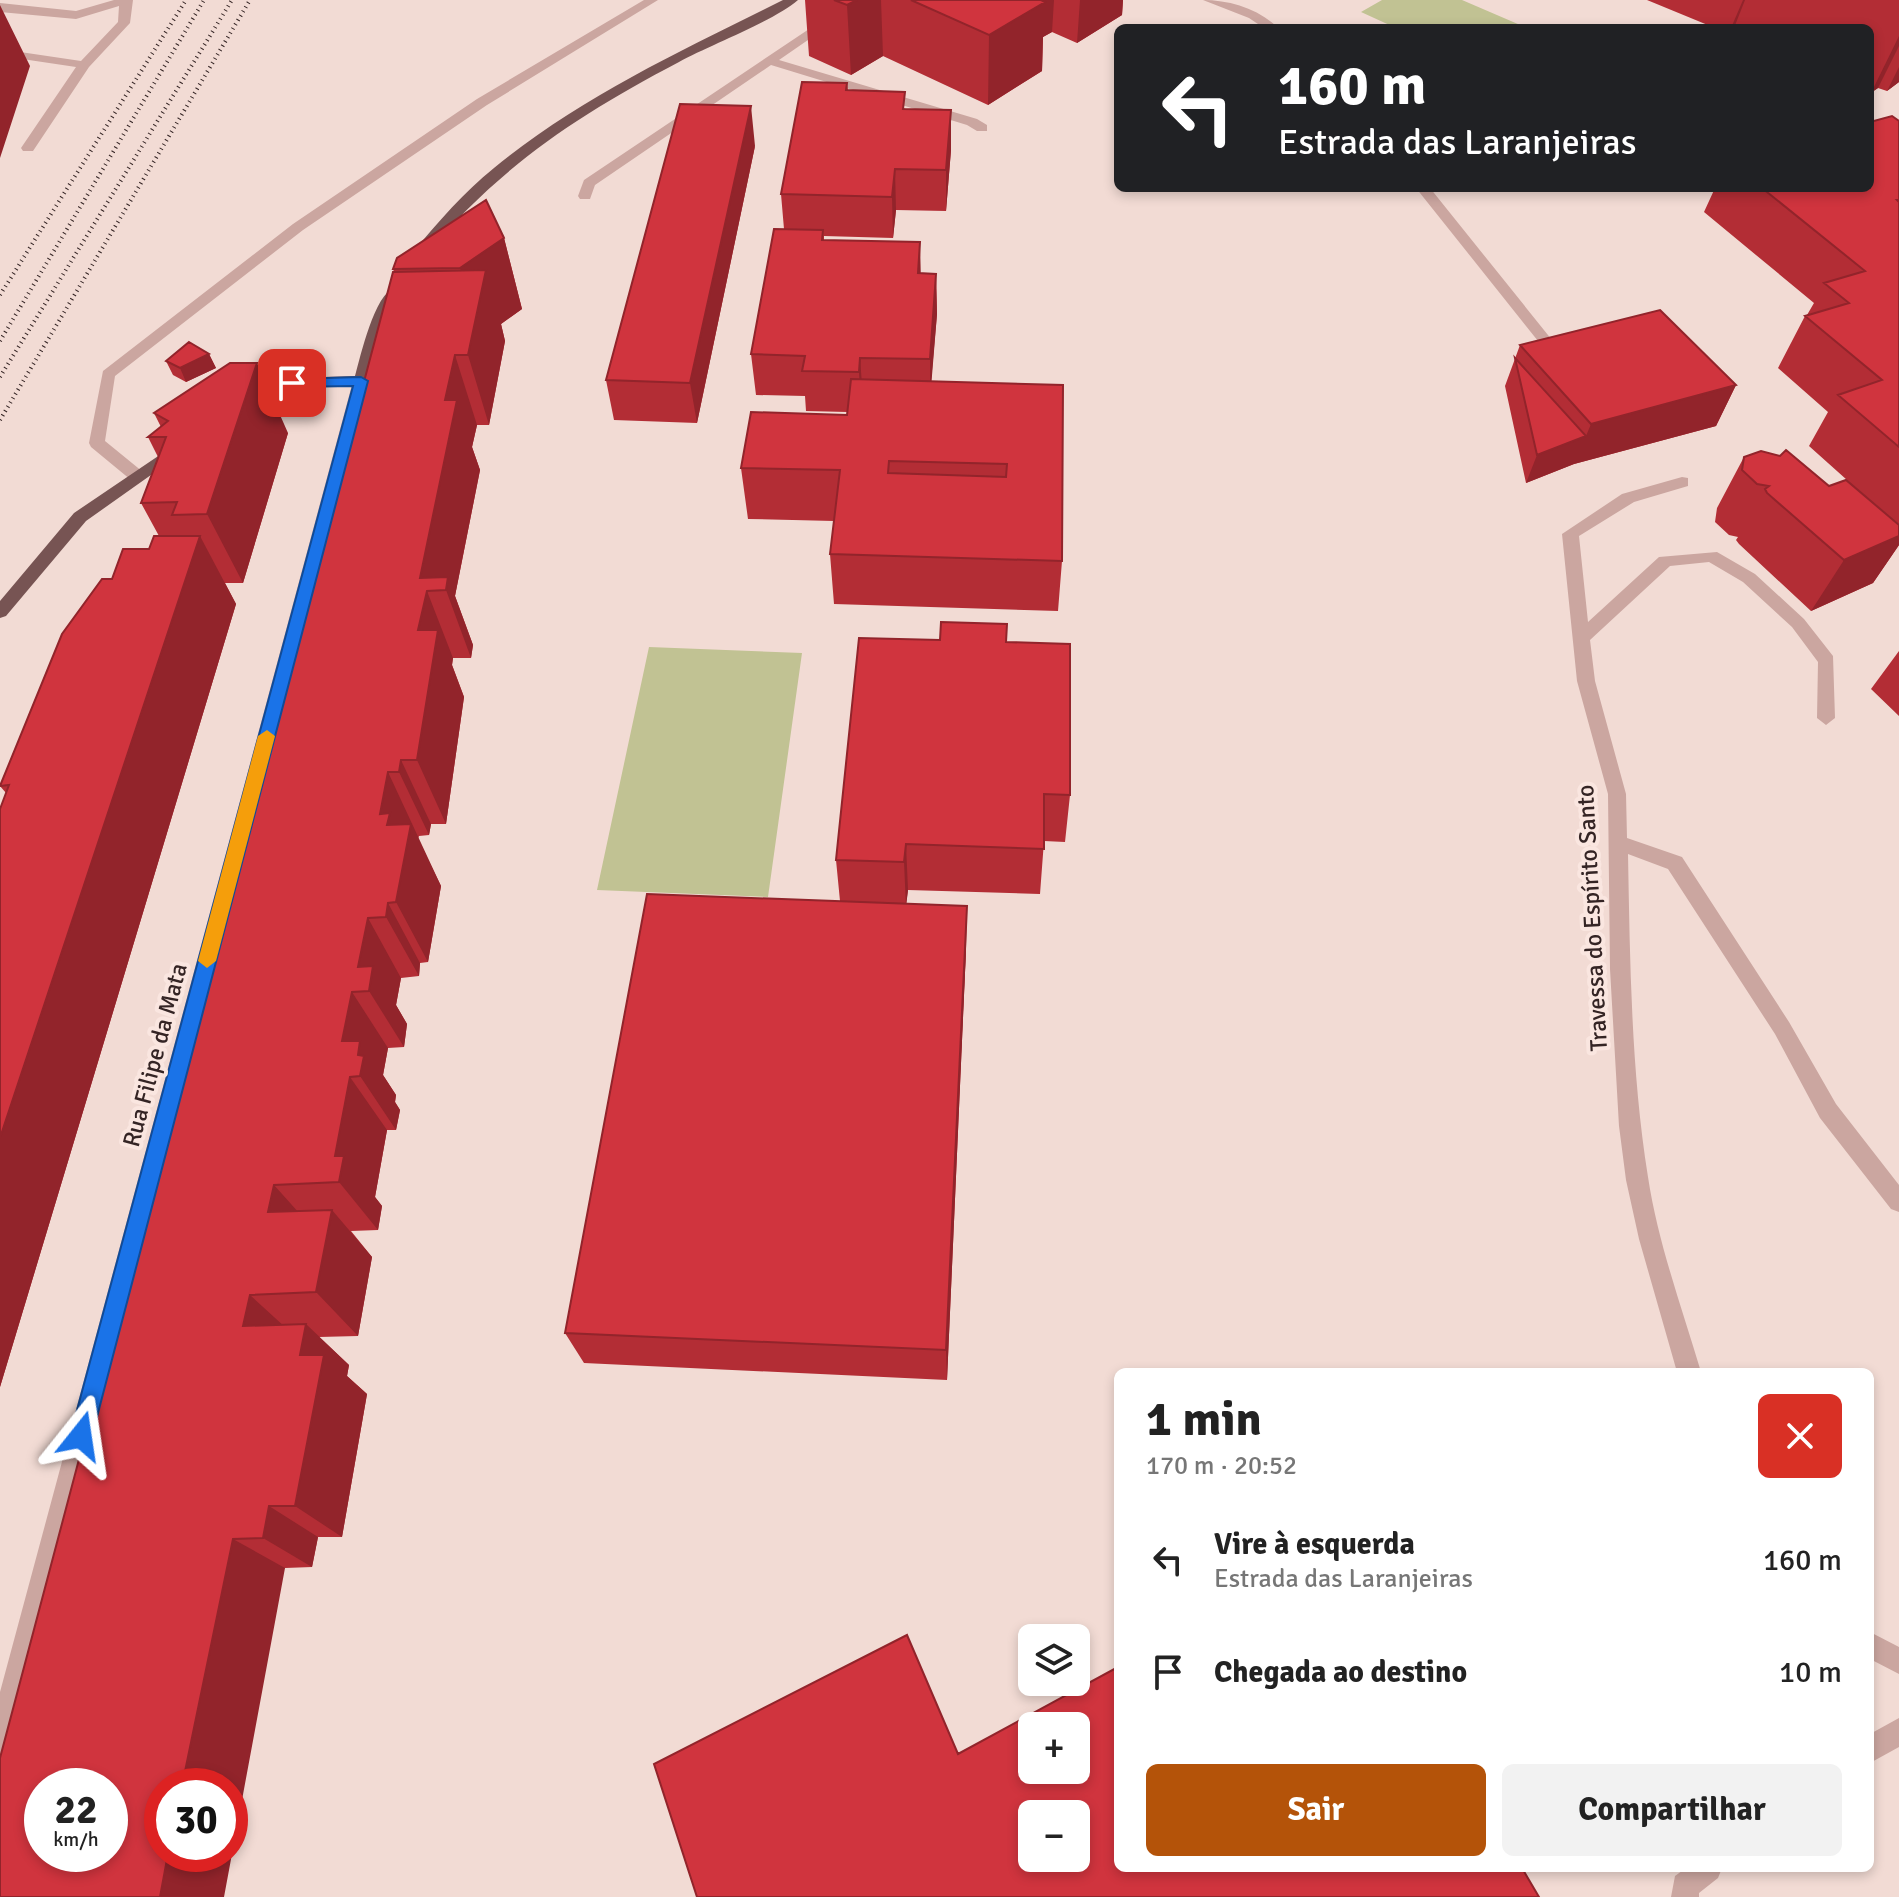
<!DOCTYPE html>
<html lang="pt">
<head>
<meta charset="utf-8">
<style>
	body { margin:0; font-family:Signika,sans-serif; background:#f2f2f2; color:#222; height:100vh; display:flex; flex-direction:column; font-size:30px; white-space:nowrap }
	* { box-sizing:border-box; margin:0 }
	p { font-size:26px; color:#767676 }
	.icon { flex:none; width:44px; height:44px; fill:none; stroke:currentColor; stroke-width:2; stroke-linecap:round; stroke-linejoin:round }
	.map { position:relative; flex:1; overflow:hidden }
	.drawer { position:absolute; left:1114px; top:1368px; width:760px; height:504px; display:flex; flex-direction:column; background:#fff; border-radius:12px; box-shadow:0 4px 12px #0003 }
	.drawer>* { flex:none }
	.hud { position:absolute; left:1114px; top:24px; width:760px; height:168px; border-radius:12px; box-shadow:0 4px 12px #0003; background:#202124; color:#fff; overflow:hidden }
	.controls { position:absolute; left:1018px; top:1624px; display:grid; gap:16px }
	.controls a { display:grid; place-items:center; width:72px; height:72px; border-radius:12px; background:#fff; box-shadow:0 4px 12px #0003; font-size:40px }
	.speed { position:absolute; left:24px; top:1768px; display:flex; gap:16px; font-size:40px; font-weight:700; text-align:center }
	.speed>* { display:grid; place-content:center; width:104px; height:104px; border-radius:50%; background:#fff; box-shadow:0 4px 12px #0003; line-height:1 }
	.speed small { font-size:20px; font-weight:400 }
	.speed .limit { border:12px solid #d22; background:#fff; color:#111 }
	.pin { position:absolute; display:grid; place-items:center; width:68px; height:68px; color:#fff; margin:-34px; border-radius:16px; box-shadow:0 4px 12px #0006 }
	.me { position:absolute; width:88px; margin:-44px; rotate:15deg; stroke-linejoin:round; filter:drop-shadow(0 0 6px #0008) }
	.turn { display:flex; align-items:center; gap:28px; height:168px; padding:0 32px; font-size:36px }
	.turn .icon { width:104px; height:104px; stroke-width:2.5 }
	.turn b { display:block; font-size:56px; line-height:68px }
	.round { display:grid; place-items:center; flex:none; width:84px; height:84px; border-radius:12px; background:#f2f2f2 }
	.headline { display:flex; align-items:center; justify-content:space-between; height:136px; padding:0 32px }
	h1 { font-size:48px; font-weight:700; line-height:60px }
	.cta { display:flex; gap:16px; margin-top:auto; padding:16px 32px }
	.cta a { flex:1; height:92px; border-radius:12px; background:#b45309; color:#fff; font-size:32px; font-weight:700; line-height:92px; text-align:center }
	.cta a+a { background:#f2f2f2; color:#222 }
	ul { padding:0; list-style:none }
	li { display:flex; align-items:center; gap:24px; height:112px; padding:0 32px }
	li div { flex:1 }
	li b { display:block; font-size:30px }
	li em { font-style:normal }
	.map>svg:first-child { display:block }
	.green { fill:#c1c293 }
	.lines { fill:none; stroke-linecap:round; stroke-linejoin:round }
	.minor { fill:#cba6a0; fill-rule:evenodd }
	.major { fill:#775453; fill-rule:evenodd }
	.rail { stroke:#342424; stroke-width:4; stroke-dasharray:1 4; stroke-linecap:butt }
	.wall { fill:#b32d35 }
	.shaded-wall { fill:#92242b }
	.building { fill:#d0343e; stroke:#92242b; stroke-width:2; fill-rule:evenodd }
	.route { fill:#1a73e8; stroke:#114b97; stroke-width:2 }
	.slow { fill:#f59e0b }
	.labels { text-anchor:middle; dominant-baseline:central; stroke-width:8; stroke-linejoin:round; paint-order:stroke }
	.street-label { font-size:24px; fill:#342424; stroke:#fae6e0 }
</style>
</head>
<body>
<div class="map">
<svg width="1899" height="1897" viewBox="0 0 1899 1897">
	<rect width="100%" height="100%" fill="#f2dbd4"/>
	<path class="green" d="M1382,0h80l65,28h-131l-35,-16z
		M649,647l153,6 -34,244 -171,-7z"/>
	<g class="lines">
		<path class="minor" d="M114,0h19l-3,23 -41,44 -56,84h-10l-2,-3 55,-81 -74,-11 -2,-7 81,12 37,-39 1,-16 -43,13 -76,-7v-9l76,8z
			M644,0h14l-171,105 -184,125 -188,146 -10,65 38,31v8h-12l-40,-33 -2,-4 14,-72 190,-147 184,-125z
			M1203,0c27,0 56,9 75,28h-14l-15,-10z
			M830,15l6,4 -2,3 -55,38 198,59 10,6v6h-10l-10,-6 -196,-60 -176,120 -5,14h-10l-2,-3 6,-16z
			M1416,188h14l126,157v6h-10z
			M361,376l8,5 -356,1361 -4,9 -9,4v-63l353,-1311z
			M1682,477l6,1v8l-54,16 -55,34 9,86 71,-65 58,-5 38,22 49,45 29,37 2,62 -9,7 -9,-7 1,-56 -26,-35 -49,-45 -34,-20 -39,4 -80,74 5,41 31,113 1,44 55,19 107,165 47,82 63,81v27l-8,-3 -71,-91 -45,-84 -107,-165 -40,-15c2,107 3,217 20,323 10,66 34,131 53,195h-24l-38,-133 -13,-59 -7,-54 -9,-157 -2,-175 -31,-113 -15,-147 60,-40z
			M1870,1632l29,15v27l-29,-15z
			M1899,1718v29l-29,16v-29z
			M1686,1868h36l-4,10 -19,15v4h-28l4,-21z"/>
		<path class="major" d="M783,0h15c-24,21 -88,45 -119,62 -103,54 -180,105 -255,195h-10v-6c25,-30 50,-59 80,-83 86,-71 189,-118 289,-168z
			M395,287l7,4 -17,32 -19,61 -72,4 -43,20h-10v-8l51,-22 63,-2c6,-21 19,-81 40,-89z
			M176,444l6,1v8l-96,68 -80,95 -6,2v-17l74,-88z"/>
		<path class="rail" d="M0,295l186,-295
			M0,341l204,-341
			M0,377l232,-377
			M0,420l250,-420"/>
	</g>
	<path class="wall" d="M805,0h318l-1,15 -45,28 -25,-11 -9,5 -1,34 -54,34 -105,-49 -32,19 -42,-19z
		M1647,0h252v82l-12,9 -9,-3 -8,5v-65h-155z
		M847,83l1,7 58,19 45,41 -5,61 -50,-1 -3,28 -69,-2v4l97,33 15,1 1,40 -6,68 132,3 -1,176 -4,50 -224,-7 -4,-50 4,-33 -86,-2 -7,-51 106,-53v-3l-41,-1 -1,-15 -49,-1 -5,-41 33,-125 -3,-35z
		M1899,121v424l-26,38 -62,28 -72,-67 -3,-4 2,-3 -9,-2 -14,-13 2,-14 27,-51 85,29 18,-6 -38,-34 19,-34 -50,-44 27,-52 2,-1 7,-12 -110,-91 11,-24h155z
		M755,146l-58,277 -83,-3 -8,-40z
		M504,238l18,71 -21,15 4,17 -16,84h-12l-5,22 8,23 -25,126 18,49 -2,13h-18l-1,7 12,32 -18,127h-15l-2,11 -10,1 -1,3 23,47 -13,76 -8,1 -1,13 -18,2 -5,27 11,19 -3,23 -16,1 -5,27 13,20 -1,7 5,8 -4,20h-9l-12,67 7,9 -4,24 -27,1 21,26 -14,79 -39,1 30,28 -2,11 20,18 -25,143h-24l-6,30 -27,1 -285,329 394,-1625 -1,-3z
		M1520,345l216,40 -20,41 -142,38 -48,19 -21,-97z
		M209,354l7,14 -30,14 -13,-7 -7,-14z
		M154,413l134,20 -45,150h-18l11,21 -236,783v-578l6,-16 -6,-7 112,-207 37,-30 10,-13 -18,-33 17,-46 -10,-20 13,-10z
		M1006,642l64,153 -5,47 -21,-1 -4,53 -132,-4 -2,14 60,46 -19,430 -363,-17 -19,-30 275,-432 -4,-41z
		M1899,651v65l-28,-27z"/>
	<path class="shaded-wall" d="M857,0h24l2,56 -32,19 -4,-70z
		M1012,0h42l-2,32 -9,5 -1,34 -54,34 1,-70z
		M1080,0h43l-1,15 -45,28z
		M1743,0h2l-11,28h-3z
		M0,5l30,61 -30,92z
		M1899,36v10l-21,42 -7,5z
		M1899,67v15l-12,9z
		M751,106l4,40 -58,277 -7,-40z
		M951,110v40l-5,61v-41z
		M895,169l1,41 -3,28 -1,-41z
		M504,238l18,71 -21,15 4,17 -16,84 -21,-70 7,-35 -15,-52z
		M920,242l1,41 -3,-10z
		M936,274l1,40 -7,86v-41z
		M209,354l7,14 -30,14 -6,-14z
		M455,355l22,70 -5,22 8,23 -25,126 18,49 -2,13 -25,-68 -19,1 26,67 -1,7 12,32 -18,127 -29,-64 1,-130 2,-52 25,-178z
		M860,358l3,40 -2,14 -2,-40z
		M257,363l31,70 -45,150 -36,-69z
		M1736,385l-20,41 -142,38 -48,19 11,-28 49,-19 5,-12z
		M200,536l36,68 -236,783v-249z
		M1899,536v9l-26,38 -62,28 33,-51z
		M401,760l30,64 -2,11 -30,-63z
		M388,772l53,114 -13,76 -32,-60 -16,-88z
		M906,844l2,46 -2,17 -2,-45z
		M388,903l32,60 -1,13 -33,-59z
		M967,906l-1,44 -19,430 -1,-30z
		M368,918l33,60 -5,27 11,19 -3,23 -35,-56 -11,-24z
		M352,992l36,56 -5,27 13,20 -1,7 5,8 -4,20 -36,-54 -18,-35z
		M350,1077l37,53 -12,67 7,9 -4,24 -39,-48 -4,-26z
		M274,1185l43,48 -49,-21z
		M332,1210l40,47 -14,79 -42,-44z
		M250,1295l47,43 -54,-12z
		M306,1324l43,41 -2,11 20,18 -25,143 -47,-31 5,-151z
		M269,1506l49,31 -6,30 -49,-29z
		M233,1539l52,29 -61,329h-64l8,-43h62v-68h-48z"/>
	<path class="building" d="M834,0h23l-10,5z
		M911,0h130l4,2 -56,33z
		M802,82l45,1 -1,7 59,2 -2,17 48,1 -5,60 -51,-1 -3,28 -111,-3z
		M680,104l71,2 -61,277 -84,-3z
		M1892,116l7,5v79h-2l2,2v245l-61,-52 44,-15 -77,-64 44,-13 -25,-20 41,-12 -103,-83h108v-66z
		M486,200l18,38 -44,30 -67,1 4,-11z
		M774,229l49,1 -1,10 98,2 -2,31 18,1 -6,85 -70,-1 -1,14 -57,-1 3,-15 -54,-2z
		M486,270l-18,85h-13l-10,45h12l-37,178 28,-1 -2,13 -19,1 -9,39h20l-21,130h-16l-2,12h-11l-8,42 10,-1 -3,12 24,-1 -15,78 -8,1 -2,14 -18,1 -10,49 15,-1 -4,25 -17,1 -10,49h18l-2,14 6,1 -4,20 -10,1 -15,79h9l-5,26 -65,3 -6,27 64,-2 -16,82 -66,3 -7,31 63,-2 -6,31h24l-29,151h-26l-6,32 -30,1 -51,247h-20v68h6l-8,43h-160v-139l393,-1486zM42,1786h68v68h-68z
		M1660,310l76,75 -145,39 -71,-79z
		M189,342l20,12 -29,14 -14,-7z
		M1515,358l71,78 -49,19z
		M230,363h27l-50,151 -35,1 5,-13 -36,1 25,-66h-18l20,-16 -14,-8z
		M851,379l212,6 -1,176 -232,-7 10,-84 -99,-2 10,-56 96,3zM889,461l118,3 -1,13 -118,-4z
		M1786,450l43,36 17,-6 53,45v11l-55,24 -77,-67 -2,-4 4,-3 -12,-2 -15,-14 2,-13 17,-6 19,5z
		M154,536h46l-200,602v-329l9,-24 -9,1 62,-152 40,-55h10l11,-30h26z
		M941,622l66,2 -1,18 64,2v151l-26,-1v55l-138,-5 -2,18 -68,-2 23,-222 81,2z
		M647,894l320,12 -21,444 -381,-17z
		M907,1635l51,119 160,-87v201h404l17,29h-842l-43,-133zM1032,1726h44v44h-44zM1032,1814h44v44h-44z"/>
	<path class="route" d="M361,377l7,4 -276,1055 -3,8 -8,3 -8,-3 -3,-8 283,-1050 -61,1 -7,-4 7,-4z"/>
	<path class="slow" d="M267,730l8,6 -59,225 -9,7 -9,-7 60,-225z"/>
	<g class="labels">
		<g class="street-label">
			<text transform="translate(1592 918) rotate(-93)">Travessa do Espírito Santo</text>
			<text transform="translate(155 1055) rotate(-75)">Rua Filipe da Mata</text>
		</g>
	</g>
</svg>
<div class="controls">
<a><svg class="icon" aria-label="layers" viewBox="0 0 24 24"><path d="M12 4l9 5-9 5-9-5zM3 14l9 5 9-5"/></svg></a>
<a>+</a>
<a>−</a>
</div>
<div class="speed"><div>22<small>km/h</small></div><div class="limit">30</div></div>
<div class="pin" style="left:292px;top:383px;background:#d93025"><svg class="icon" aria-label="arrive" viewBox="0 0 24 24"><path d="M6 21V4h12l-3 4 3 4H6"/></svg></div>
<svg class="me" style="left:81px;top:1436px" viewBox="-20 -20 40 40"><path d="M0-17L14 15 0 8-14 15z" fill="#1a73e8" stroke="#fff" stroke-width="4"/></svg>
<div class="hud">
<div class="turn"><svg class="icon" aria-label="left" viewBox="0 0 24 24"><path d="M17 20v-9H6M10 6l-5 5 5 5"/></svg><div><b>160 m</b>Estrada das Laranjeiras</div></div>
</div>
<section class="drawer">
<div class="headline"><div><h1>1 min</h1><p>170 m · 20:52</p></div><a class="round" style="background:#d93025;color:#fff"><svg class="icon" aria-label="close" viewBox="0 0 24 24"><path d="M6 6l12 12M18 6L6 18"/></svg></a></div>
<ul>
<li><svg class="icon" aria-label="left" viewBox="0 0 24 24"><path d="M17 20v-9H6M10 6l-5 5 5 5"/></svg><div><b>Vire à esquerda</b><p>Estrada das Laranjeiras</p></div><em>160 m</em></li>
<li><svg class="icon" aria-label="arrive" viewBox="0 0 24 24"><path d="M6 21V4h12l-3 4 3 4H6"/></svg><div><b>Chegada ao destino</b></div><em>10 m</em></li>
</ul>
<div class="cta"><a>Sair</a><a>Compartilhar</a></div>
</section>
</div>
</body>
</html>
